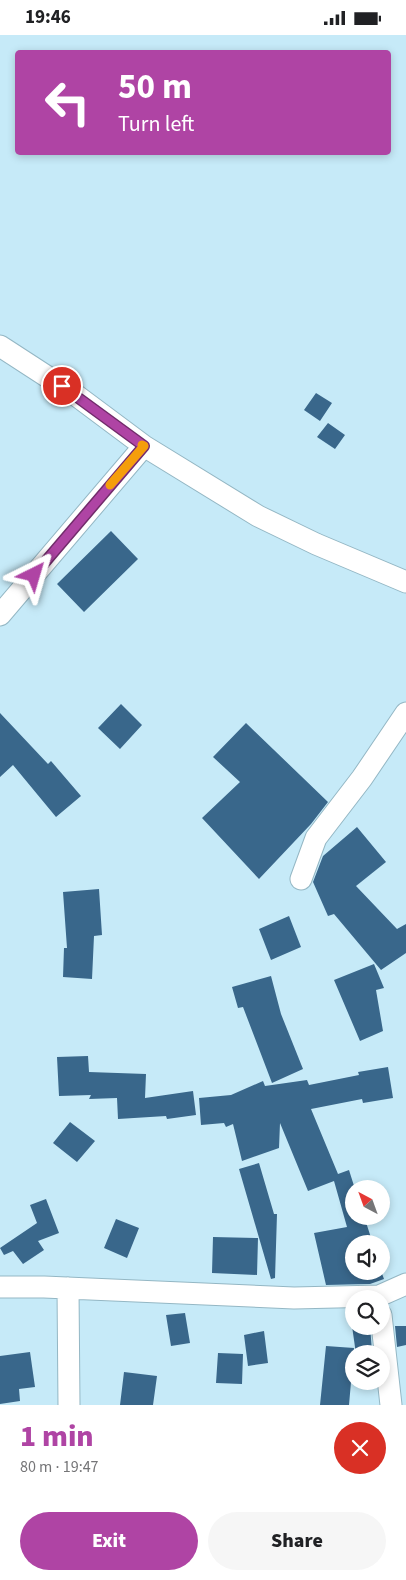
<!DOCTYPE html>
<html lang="en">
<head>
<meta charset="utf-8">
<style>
	body { margin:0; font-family:"Source Sans 3",sans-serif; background:#f6f6f6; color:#202124; height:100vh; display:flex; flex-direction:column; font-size:19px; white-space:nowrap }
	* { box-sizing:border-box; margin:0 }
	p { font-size:16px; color:#757577 }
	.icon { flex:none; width:28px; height:28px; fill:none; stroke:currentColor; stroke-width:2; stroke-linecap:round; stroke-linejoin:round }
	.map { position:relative; height:1370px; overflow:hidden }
	.drawer { display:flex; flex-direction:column; background:#fff; flex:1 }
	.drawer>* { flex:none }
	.guide { position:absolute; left:15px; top:15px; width:376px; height:105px; border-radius:5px; box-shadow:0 2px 8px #0003; background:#af44a4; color:#fff; overflow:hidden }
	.needle { width:32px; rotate:319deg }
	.buttons { position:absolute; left:345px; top:1145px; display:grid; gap:10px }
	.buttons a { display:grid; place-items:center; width:45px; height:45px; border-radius:50%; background:#fff; box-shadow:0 2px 8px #0003; font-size:25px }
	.pin { position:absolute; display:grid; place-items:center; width:42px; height:42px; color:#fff; margin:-21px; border:2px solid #fff; border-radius:50%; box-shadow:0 1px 5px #0007 }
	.me { position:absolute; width:55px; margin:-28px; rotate:40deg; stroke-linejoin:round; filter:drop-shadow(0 0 4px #0008) }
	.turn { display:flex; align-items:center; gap:18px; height:105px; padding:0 20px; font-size:22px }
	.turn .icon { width:65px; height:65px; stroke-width:2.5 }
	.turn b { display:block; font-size:35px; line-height:42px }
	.round { display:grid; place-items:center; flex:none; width:52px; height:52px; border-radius:26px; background:#f6f6f6 }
	.headline { display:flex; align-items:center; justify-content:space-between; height:85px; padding:0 20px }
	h1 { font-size:30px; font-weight:800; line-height:38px; color:#af44a4 }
	.cta { display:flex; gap:10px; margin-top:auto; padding:10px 20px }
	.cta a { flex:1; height:58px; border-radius:30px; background:#af44a4; color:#fff; font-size:20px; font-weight:800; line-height:58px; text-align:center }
	.cta a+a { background:#f6f6f6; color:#202124 }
	.status { display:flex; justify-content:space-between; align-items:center; height:35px; padding:0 25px; background:#fff; direction:ltr }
	.status svg { height:14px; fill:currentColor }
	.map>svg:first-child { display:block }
	.building { fill:#39678b }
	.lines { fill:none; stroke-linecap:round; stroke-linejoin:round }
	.minor-casing { stroke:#94b7c4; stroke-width:23 }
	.minor { stroke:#fff; stroke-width:21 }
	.route-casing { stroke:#722c6b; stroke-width:12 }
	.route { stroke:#af44a4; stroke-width:9 }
	.slow { stroke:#f59e0b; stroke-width:9 }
</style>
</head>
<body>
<div class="status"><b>19:46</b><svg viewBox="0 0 49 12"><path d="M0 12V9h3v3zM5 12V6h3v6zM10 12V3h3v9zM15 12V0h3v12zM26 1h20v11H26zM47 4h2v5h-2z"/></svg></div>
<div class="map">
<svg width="406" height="1370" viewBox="0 0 406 1370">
	<rect width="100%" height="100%" fill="#c6eaf8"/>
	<path class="building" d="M316,358l16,10 -12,18 -16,-11z
		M328,388l17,12 -10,14 -18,-12z
		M111,496l27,28 -54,53 -27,-28z
		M121,669l21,21 -22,24 -22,-21z
		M0,678l48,51 3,-3 30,35 -25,21 -43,-52 -13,12z
		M246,688l82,79 -17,22 -52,55 -57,-61 38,-36 -27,-25z
		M357,792l29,35 -30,24 41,43 9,-5v29l-25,17 -47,-56 -6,2 -15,-34 10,-26z
		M99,854l3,46 -8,1 -2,43 -29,-2 1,-29h3l-4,-56z
		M289,881l12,31 -30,13 -12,-31z
		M374,929l10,24 -8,2 7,41 -23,10 -26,-61z
		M271,941l10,38 22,55 -31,14 -29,-76 -5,1 -6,-21z
		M88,1021l1,16 57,2 -1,24 48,-7 3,24 -29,4 -1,-3 -48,3 -1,-21 -28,1 2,-4 -32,1 -2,-39z
		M388,1032l5,31 -30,5 -1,-4 -51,10 27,65 11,-4 6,19h-1v27h10l9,28h-19v27h27l3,8 -14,5 -44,1 -12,-52 33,-6 -13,-46 -26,10 -28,-68 -1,25 -37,13 -9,-37 -7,3 -2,-4 -23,2 -2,-27 32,-3 32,-14 2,5 42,-6 2,5 50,-10 -1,-3z
		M70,1087l25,19 -18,21 -24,-19z
		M259,1128l15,51h3l-2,64 -4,1 -32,-110z
		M46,1164l13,34 -21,8 6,9 -21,14 -10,-13 -9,4 -4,-7 37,-25 -7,-18z
		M116,1184l23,9 -12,30 -23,-10z
		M213,1202l45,1 -1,37 -45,-2z
		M185,1278l5,30 -19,3 -5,-31z
		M352,1291h18l2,25 -16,3z
		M395,1291h11v19l-9,2z
		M264,1296l4,32 -20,3 -4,-31z
		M326,1311l28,2 -5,57h-29z
		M30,1317l5,35 -16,2 1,12 -20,3v-48z
		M218,1318l25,1 -1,30 -26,-1z
		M124,1337l33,4 -4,29h-33z"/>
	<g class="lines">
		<defs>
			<path id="minor" d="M0,311l77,50 67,50 114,70 58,28 90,38
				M0,580l144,-169
				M301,844l15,-41 46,-60 44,-65
				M0,1252h44l250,11 85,-2 27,-12
				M68,1253l1,117
				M381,1280l10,90"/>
		</defs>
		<use href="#minor" class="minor-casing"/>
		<use href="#minor" class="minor"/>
	</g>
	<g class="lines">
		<defs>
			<path id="route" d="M34,540l110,-129 -82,-60"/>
		</defs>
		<use href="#route" class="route-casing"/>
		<use href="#route" class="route"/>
		<path class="slow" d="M110,450l34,-39 -2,-1"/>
	</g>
</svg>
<div class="buttons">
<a><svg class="needle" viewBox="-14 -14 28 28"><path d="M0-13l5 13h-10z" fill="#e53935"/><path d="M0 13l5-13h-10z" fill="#757577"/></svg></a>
<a><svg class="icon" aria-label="sound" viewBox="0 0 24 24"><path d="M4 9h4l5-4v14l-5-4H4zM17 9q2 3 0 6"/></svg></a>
<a><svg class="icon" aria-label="search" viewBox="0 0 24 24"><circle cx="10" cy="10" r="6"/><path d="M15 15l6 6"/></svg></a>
<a><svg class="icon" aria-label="layers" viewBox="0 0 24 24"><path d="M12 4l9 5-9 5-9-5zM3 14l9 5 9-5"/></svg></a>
</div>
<div class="pin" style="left:62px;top:351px;background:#d93025"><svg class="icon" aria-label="arrive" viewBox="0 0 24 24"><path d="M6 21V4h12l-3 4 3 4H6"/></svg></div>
<svg class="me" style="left:34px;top:540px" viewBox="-20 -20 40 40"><path d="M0-17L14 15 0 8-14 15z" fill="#af44a4" stroke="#fff" stroke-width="4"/></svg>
<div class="guide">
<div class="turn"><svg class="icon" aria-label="left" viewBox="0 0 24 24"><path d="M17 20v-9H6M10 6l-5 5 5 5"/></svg><div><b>50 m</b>Turn left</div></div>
</div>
</div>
<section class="drawer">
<div class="headline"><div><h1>1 min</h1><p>80 m · 19:47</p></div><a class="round" style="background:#d93025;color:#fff"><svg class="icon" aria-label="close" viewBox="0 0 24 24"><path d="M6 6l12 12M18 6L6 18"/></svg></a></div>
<div class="cta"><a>Exit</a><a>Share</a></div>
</section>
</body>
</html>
